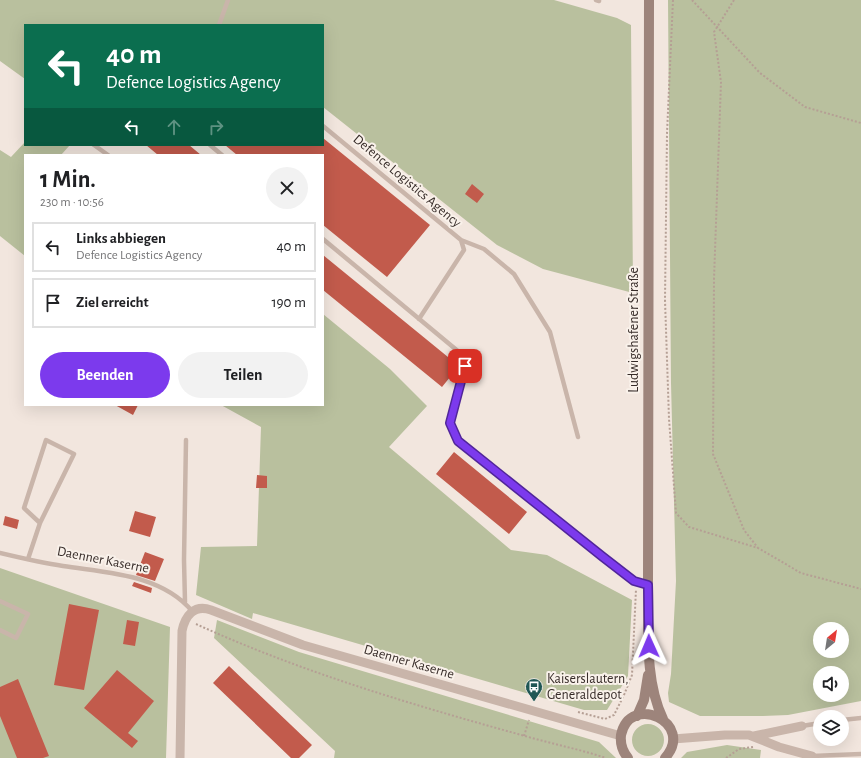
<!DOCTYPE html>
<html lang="de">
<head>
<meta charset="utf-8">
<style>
	body { margin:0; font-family:"Alegreya Sans",sans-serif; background:#f2f2f2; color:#202124; height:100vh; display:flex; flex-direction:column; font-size:15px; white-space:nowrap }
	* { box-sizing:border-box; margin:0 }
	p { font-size:13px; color:#757577 }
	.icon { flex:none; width:22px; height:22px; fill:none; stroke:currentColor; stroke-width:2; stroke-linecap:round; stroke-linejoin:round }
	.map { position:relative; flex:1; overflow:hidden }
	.details { position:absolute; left:24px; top:154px; width:300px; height:252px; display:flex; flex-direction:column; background:#fff; border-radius:0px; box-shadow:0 4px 16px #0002 }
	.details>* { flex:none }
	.top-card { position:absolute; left:24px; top:24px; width:300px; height:122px; border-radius:0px; box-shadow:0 4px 16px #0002; background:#0b6e4f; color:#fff; overflow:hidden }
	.needle { width:26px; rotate:30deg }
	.tools { position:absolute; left:813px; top:622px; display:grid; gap:8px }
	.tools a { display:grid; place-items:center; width:36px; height:36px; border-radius:50%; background:#fff; box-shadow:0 4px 16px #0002; font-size:20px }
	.pin { position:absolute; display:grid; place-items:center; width:34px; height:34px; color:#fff; margin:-17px; border-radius:8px; box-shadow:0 2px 6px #0006 }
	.me { position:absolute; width:44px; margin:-22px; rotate:359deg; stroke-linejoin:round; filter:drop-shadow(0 0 3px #0008) }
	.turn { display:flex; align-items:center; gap:14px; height:84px; padding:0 16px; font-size:18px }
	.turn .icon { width:52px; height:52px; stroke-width:2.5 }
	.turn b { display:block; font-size:28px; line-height:34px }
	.lanes { display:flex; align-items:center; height:38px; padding:0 16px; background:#0003; justify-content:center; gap:20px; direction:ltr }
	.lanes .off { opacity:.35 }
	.round { display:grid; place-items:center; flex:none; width:42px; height:42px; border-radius:21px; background:#f2f2f2 }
	.summary { display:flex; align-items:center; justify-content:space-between; height:68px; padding:0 16px }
	h1 { font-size:24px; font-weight:700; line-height:30px }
	.primary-button { display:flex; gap:8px; margin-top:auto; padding:8px 16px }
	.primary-button a { flex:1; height:46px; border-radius:24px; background:#7c3aed; color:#fff; font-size:16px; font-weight:700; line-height:46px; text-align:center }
	.primary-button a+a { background:#f2f2f2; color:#202124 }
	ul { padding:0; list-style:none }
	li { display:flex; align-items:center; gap:12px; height:50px; margin:0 8px 6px; padding:0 8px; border:2px solid #e0e0e0; border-radius:0px }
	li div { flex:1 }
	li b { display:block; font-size:15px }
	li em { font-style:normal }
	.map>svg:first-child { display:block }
	.green { fill:#b9c09e; fill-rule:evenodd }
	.building { fill:#c25b4c }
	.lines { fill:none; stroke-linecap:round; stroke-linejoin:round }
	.path { stroke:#b59f94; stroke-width:2; stroke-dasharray:2 2; stroke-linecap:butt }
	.lane { stroke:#c9b5aa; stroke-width:4.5 }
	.street { stroke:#c9b5aa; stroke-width:9 }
	.secondary { stroke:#9d847b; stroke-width:10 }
	.route-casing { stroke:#51269a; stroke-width:10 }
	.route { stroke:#7c3aed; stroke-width:7 }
	.labels { text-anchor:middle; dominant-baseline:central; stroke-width:4; stroke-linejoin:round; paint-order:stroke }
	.street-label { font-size:14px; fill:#372c29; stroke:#f9f1ea }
	.poi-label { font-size:14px; fill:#372c29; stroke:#f9f1ea; text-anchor:start }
</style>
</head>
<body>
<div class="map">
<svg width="861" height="758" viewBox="0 0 861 758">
	<rect width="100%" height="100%" fill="#f2e6de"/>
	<path class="green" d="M0,0h554l63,18 14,7 2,268 -90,-24 -46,-24 -174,-138v-82h-298v54l-25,-18z
		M668,0h193v701l-73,14 -25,1h-63l-31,-14 -1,-9 3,-19 5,-93 -5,-198zM820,629h22v22h-22zM820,673h22v22h-22z
		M25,142v3h45l-9,10h-36v101l-25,-20v-86l11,7z
		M323,314l67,55 37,37 -38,41 122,103 36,5 85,45 -4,76 -21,34h-23l-331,-97 -1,6 -56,-24 5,-48 56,-1 4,-119 -40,-22h102z
		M0,568l170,59 -4,131h-166z
		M217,620l82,32 300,90 17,16h-282l1,-7 -121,-113z
		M632 740a16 16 0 1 1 32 0a16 16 0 1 1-32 0Z
		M727,745l34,5 -1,8h-79l6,-6z"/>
	<path class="building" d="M323,138l107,87 -43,52 -64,-52v-70h-86l-12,-10h98z
		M146,145h43l12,10h-43z
		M472,184l12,10 -7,9 -12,-9z
		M323,255l136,111 -17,21 -119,-97z
		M115,405h23l-5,10z
		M454,452l73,60 -18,22 -73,-60z
		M257,475l10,1v12h-11z
		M135,511l21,6 -6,20 -21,-6z
		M5,516l14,4 -2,9 -14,-4z
		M145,552l19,7 -9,22 -19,-6z
		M134,582l18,6 -1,5 -19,-7z
		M69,604l30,6 -15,80 -30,-5z
		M127,620l12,2 -4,24 -12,-2z
		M229,666l83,79 -13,13h-8l-78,-75z
		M117,670l37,31 -26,32 10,8 -6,7 -48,-40z
		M18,679l31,77 -6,2h-26l-17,-42v-29z"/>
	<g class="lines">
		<path class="path" d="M673,0l-6,133 -2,167 4,119 7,94 13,14 69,21 43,25 60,16
			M692,0l68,73 45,34 56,16
			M734,0l-20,32 7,50 -7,197 -1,175 31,76 14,18
			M196,624c105,48 217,81 329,112 27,8 54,13 81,22
			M578,712l27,7 9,-4 10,-20 8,-20 4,-86
			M524,736l5,-16
			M726,758l13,-9 14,-2"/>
		<path class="lane" d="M596,0l3,1
			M219,25l9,-25
			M323,126l138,114 3,10 -45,69
			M94,145l14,10
			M210,145l12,10
			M323,239l136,113 6,14 -16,57 9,18 145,116 31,24 13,4
			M461,240l23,9 30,25 36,58 28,105
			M0,553c21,5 42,10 63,13 44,7 98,8 129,45
			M28,559l12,-36 34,-69 -28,-14 -22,68 16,15
			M0,601l28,13 -12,24 -16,-8
			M185,602l-1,-42 2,-120
			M842,720l19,-2
			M802,726l18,-3
			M812,756l49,-2"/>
		<path class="street" d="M754,736l48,-10
			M673,739l52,-4h24l30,12 33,9
			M180,758l2,-127c3,-15 12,-27 29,-21l92,35 318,91"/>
		<path class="secondary" d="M649,0l-1,585c1,44 -4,94 15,134
			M637,716l7,-16 4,-25
			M628,758c-5,-6 -8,-14 -7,-23 9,-43 75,-12 44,23"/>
	</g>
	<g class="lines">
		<defs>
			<path id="route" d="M465,366l-15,57 8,18 145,116 31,24 14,4 1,61"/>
		</defs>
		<use href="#route" class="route-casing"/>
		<use href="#route" class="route"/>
	</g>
	<defs>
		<symbol id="bus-pin" viewBox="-11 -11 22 30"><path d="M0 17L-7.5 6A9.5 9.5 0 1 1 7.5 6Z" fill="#205755" stroke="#f9f1ea"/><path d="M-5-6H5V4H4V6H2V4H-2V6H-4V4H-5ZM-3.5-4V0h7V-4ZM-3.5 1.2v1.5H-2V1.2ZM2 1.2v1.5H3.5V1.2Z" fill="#fff"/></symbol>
	</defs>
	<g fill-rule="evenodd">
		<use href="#bus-pin" x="524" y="677" width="20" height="27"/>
	</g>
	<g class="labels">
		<g class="street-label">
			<text transform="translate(407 181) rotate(40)">Defence Logistics Agency</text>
			<text transform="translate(634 330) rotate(-90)">Ludwigshafener Straße</text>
			<text transform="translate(103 560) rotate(11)">Daenner Kaserne</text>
			<text transform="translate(409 662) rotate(16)">Daenner Kaserne</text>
		</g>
		<g class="poi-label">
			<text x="547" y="679">Kaiserslautern,<tspan x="547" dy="16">Generaldepot</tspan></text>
		</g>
	</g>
</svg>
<div class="tools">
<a><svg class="needle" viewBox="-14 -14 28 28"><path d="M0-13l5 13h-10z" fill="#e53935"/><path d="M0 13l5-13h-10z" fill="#757577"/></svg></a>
<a><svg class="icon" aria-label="sound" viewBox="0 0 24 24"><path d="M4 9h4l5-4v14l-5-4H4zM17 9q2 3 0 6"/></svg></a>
<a><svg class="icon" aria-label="layers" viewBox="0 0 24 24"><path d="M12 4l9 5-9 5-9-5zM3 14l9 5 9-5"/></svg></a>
</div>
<div class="pin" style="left:465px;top:366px;background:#d93025"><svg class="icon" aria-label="arrive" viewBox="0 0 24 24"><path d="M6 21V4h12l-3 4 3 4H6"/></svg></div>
<svg class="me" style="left:649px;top:646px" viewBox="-20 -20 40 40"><path d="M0-17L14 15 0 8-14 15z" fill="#7c3aed" stroke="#fff" stroke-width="4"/></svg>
<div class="top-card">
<div class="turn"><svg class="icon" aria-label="left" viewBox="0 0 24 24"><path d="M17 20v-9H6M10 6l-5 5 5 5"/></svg><div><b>40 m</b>Defence Logistics Agency</div></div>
<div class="lanes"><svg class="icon" aria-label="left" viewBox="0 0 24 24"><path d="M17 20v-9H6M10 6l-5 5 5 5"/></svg><svg class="icon off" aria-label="ahead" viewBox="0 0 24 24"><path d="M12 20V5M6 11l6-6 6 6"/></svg><svg class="icon off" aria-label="right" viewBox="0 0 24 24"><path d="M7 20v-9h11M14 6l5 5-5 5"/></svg></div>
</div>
<section class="details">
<div class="summary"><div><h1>1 Min.</h1><p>230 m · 10:56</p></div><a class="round"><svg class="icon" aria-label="close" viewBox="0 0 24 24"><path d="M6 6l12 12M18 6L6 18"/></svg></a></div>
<ul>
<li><svg class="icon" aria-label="left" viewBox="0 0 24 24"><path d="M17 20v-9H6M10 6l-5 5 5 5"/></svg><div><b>Links abbiegen</b><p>Defence Logistics Agency</p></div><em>40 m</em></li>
<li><svg class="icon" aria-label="arrive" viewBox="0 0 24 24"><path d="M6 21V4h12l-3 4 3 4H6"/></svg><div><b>Ziel erreicht</b></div><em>190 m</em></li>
</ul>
<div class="primary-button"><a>Beenden</a><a>Teilen</a></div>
</section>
</div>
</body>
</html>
